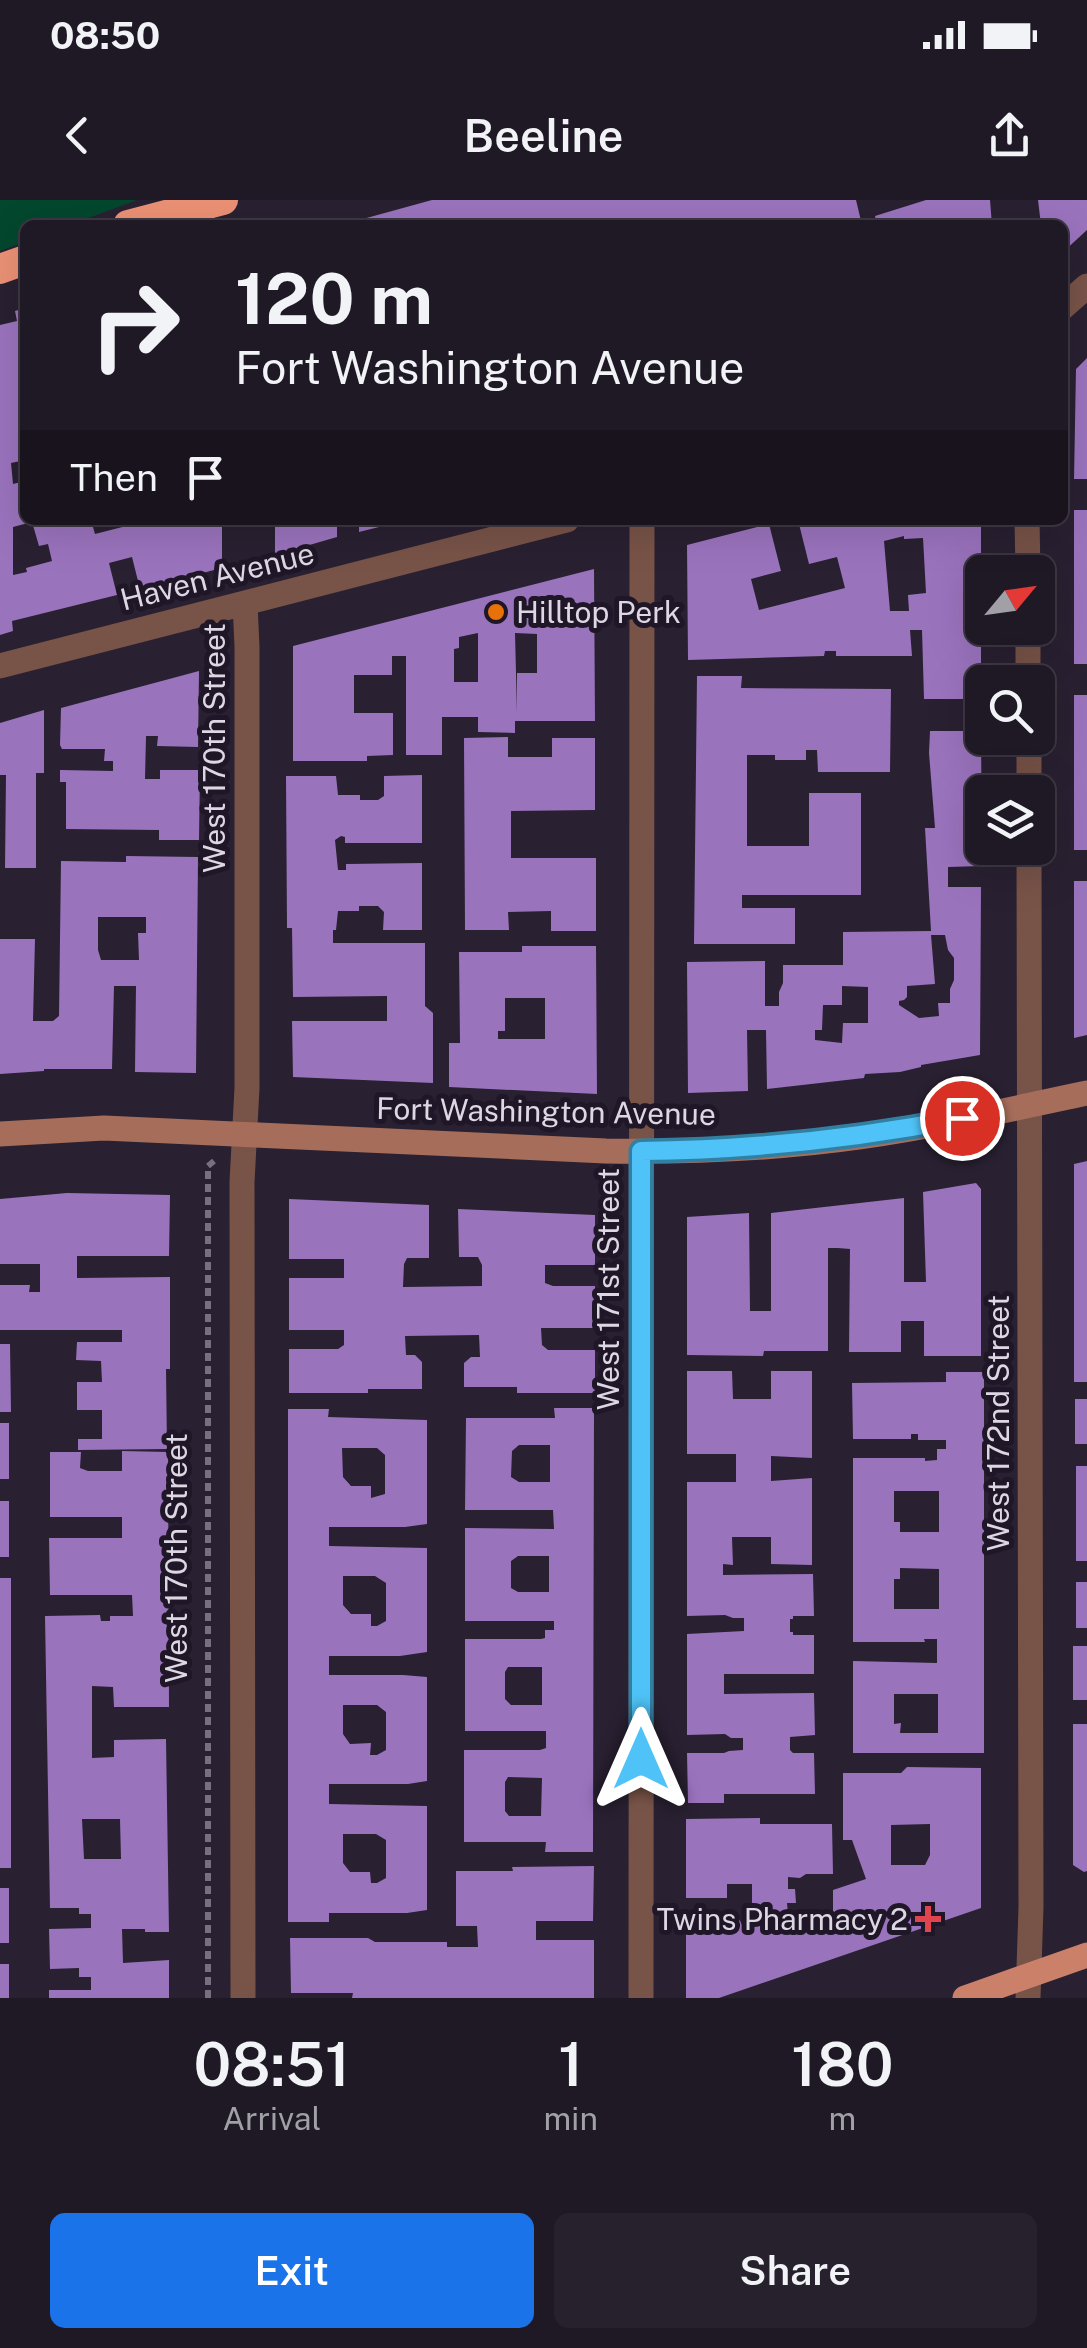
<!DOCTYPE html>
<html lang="en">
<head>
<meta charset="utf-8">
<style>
	body { margin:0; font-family:"Public Sans",sans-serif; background:#27212d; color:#f1f3f6; height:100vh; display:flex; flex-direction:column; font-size:38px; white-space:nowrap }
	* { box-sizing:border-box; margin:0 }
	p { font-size:32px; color:#a1a0a7 }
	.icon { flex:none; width:55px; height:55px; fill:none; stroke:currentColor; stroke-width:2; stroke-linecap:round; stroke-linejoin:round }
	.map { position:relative; height:1798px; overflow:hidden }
	.details { display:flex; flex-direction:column; background:#1f1825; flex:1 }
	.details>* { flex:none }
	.banner { position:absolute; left:20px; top:20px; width:1048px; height:305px; border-radius:15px; box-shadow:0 10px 40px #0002,0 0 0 2px #3c3742; background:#1f1825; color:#f1f3f6; overflow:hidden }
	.needle { width:65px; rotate:61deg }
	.buttons { position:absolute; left:965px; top:355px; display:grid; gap:20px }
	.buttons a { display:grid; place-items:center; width:90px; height:90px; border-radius:15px; background:#1f1825; box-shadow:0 10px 40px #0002,0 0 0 2px #3c3742; font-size:50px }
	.pin { position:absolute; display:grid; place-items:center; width:85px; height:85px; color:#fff; margin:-42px; border:5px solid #fff; border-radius:50%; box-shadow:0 2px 10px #0007 }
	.me { position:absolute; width:110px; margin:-55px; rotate:0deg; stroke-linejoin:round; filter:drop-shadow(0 0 8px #0008) }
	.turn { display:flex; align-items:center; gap:35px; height:210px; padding:0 50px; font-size:45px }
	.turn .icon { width:130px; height:130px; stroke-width:2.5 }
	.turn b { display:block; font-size:70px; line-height:85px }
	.then { display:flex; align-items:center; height:95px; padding:0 50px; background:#0003; gap:20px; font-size:38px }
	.eta { display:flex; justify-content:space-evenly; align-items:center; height:170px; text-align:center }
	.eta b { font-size:60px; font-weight:600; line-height:70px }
	.button { display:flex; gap:20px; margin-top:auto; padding:20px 50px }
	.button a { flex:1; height:115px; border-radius:15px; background:#1a73e8; color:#fff; font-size:40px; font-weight:600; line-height:115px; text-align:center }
	.button a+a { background:#27212d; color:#f1f3f6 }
	.status { display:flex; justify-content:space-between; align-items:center; height:70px; padding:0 50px; background:#1f1825; direction:ltr }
	.status svg { height:28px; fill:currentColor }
	header { display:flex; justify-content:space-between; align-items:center; height:130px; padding:0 50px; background:#1f1825; font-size:45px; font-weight:600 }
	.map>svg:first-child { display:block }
	.green { fill:#03472e }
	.building { fill:#9a73bd; fill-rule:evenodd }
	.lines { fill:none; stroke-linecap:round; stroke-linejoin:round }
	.path { stroke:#77707f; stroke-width:6; stroke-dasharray:8 5; stroke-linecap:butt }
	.minor { stroke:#785348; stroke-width:25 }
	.secondary { stroke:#a66d5b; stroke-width:25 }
	.primary { stroke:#ca8069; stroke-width:25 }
	.motorway { stroke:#eb9175; stroke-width:30 }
	.route-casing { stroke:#337fa1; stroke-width:25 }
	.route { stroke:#4fc3f7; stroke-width:18 }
	.food-dot { fill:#e8710a; stroke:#1f1727; stroke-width:4 }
	.health-dot { fill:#e0444e; stroke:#1f1727; stroke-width:4 }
	.labels { text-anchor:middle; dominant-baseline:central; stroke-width:10; stroke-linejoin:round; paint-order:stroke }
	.street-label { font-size:30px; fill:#dcd7e2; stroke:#1f1727 }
	.poi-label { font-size:30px; fill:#dcd7e2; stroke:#1f1727; text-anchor:start }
</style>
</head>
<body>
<div class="status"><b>08:50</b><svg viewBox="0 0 49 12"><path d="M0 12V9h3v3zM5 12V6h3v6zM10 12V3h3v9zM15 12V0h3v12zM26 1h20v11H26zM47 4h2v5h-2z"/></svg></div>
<header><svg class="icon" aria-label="back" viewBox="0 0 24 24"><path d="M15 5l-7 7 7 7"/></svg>Beeline<svg class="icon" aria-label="share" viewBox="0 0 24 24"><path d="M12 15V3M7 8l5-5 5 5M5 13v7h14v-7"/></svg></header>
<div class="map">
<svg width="1087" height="1798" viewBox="0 0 1087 1798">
	<rect width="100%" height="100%" fill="#292031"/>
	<path class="green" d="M0,0h137l-67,25h-45v17l-25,9z"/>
	<path class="building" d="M432,0h424l6,25h-521z
		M926,0h64l2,25h-115l-2,-9z
		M1038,0h49v30l-25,23v-28h-21z
		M25,108v152l-14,3 2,21 12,-3v39h66l4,14 47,-12 -1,-2h52l2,7 27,-7v48l-82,21 -8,-32 -23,6 8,32 -105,26 1,10 -13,4v-310l17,-4 -2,-10zM32,322l7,24 9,-2 4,17 -26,7 1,4 -14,3v-48z
		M1087,158v121h-13l2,-110z
		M1074,310h13v154h-13z
		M275,320h62v17l-62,18z
		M359,320h44v1l-44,11z
		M798,320h183v179h-57l-2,-69h-12l2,26h-76v-5h-11l-1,5 -136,4 -1,-115 82,-21 12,47 -30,8 8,31 86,-22 -8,-31 -28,7zM904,336v3l19,-1 3,55 -18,2 1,16h-19l-6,-70z
		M594,369l1,152h-80v12l-37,-1v-15h-36v38h-36v-99h-14v19h-38v38h39v42l-26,1v5h-74v-115zM478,433v49h-24v-33l5,-1v-11zM515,433l22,1v39h-20v40z
		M199,471l-1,76 -41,-1 1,-10h-12l-1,43h15v-9h40l-1,70h-40v-10l-93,-1v-47h-6v-12l53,1v-10h-9l1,-12h-43l-2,-4 1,-37z
		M697,476h45l-1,12 150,1 -1,83h-72l-1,-22h-11v10h-31v-5h-28v91h62v-53h52v102h-119v13h53v36h-101z
		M1074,495h13v155h-13z
		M44,510v63h-8v95h-31l1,-93h-6v-52z
		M930,531h51l1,135 -34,1v20h33l-1,168 -59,10v2l-21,5 -35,2 -1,4 -97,11 -1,-59h-19l1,61 -60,2 -1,-131 78,-1v45h14v-14l4,-9v-18h60v-33l88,-1 -6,-103h10l-6,-75zM931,735h14l3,15 6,8v22l-4,9v14h-12l1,13 -20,2 -20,-13v-4l5,-1 3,-3v-11l28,-2zM842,786l26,1v36h-25l-1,20 -27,-3v-10h7l1,-25h19z
		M508,537v20h44v-19h43v72l-84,1v47h85v73h-45v-20l-43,1 1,18h-44l-1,-192z
		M422,575v68h-77v-6l-4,-1 -6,4 3,30h8v-6l76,-1v67h-39l1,-18 -6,-6h-19v5h-21l-2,19h-3v13h92v63l8,7v70l-140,-6 -1,-56h95v-25l-94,1 -1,-69h-5l-1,-152h50l2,19h22v5h18l6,-4v-20z
		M126,656l72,1 -2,216 -61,-1 1,-86h-22l-2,83h-68v2l-44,3v-135h35l-2,82h20l6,-5 2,-155 65,1zM98,717h48v16h-8l1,27h-38l-3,-10z
		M1074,681h13v154l-13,3z
		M522,746h74l1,148 -148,-7v-44h11l-1,-91h63zM505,798h40v41h-47v-8h7z
		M1087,961v221h-13v-218z
		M976,983l5,6v167h-57v-35h-23v31h-52l1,-103 -12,-1h-10v103h-64l-1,5 -76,-1v-138l62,-4 1,98h21v-98l133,-15v84h22l-3,-90z
		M67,993l103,2 -1,61h-92v22l93,-1v92h-4l1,80 -89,1v-11h24v-29h-25v-28h25l-1,-21 -25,-1 1,-18h45v-12h-122v-45h30l-1,7h11v-28h-40v-65z
		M289,999l140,6v53h-22l-3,6 -1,23 79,-1v-21l-4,-8h-19l-1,-48 137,6v50h-50v18l8,3h42v42h-54l1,17 6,5h47v43h-78v-6h-53v-24l7,-6h9l-1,-22 -74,1 1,19h9l7,7v27h-54v4h-79v-44h49l6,-4v-15h-55v-52h55v-19h-55z
		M0,1144h10l1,68h-11z
		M687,1171h45l1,28h38v-28h41v87l-41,-2v25l41,-3v87l-41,-1v-27h-39l1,28 -10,-1v11l90,-1 1,42h-21v3h-3v13h3v3h21v39h-90v20l90,-1 1,42 -25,2v13l3,3h21l1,41h-91v9h-36l-1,-50h37l5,-2 14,-1v-12h-12l-6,-4 -38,1v-101l57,-3v-13h-11l-8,-3 -38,1v-134h49v-28h-49z
		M946,1172h38v381h-131v-92l84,2v-24h-13l1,3h-72v-184h72v3l12,-1v-11h9v-9h-28v-6h-7v5h-58l-1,-56 94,-1zM894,1291h45v41h-39v-10h-6zM900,1368l39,1v40h-45v-30h6zM894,1494h44v39h-38l1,-10 -7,1z
		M1075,1199h12v45h-12z
		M554,1208h40l-1,444h-48l1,-10h-82v-92h76l6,-2v-17h-81v-92h76l4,-1v-8h9v-9h-89v-93l89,1 -1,-19h-88l1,-92h89zM519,1245h31v37h-31l-8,-5 1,-26zM518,1356h31v36h-31l-7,-4v-27zM508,1467h34v38h-31l-6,-6v-27zM508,1577l34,1 -1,38h-32l-4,-5v-29z
		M288,1209h41l-1,8 99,3v104l-22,3h-76v19l98,2v104l-27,4h-71v19h74l24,2v104l-19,3h-79v20l98,2v104l-20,3h-78v9h-41zM342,1248h35l8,7v39l-14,4v-12h-20l-8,-9zM343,1376h32l11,7v38l-9,5h-6v-12h-20l-8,-9zM343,1505h34l9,7v38l-9,5h-7l1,-12 -21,1 -7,-10zM343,1634h33l10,6v38l-9,5h-6l-1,-11h-20l-7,-9z
		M0,1223h9v56h-9z
		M122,1251l46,1 1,255h-55l-1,-20 -21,-1v72l22,-1v-17l52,-1 3,193h-24v-3h-23l1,34 46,-3v38h-120v-8h42v-13h-12v-9l-29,1 -1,-40 42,-1v-14h-12v-6h-29l-5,-292 55,-1 1,6h9v-5h23l-1,-21h-82l-1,-57h73v-21h-72v-65h31l-1,16 8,3h34zM82,1619h38l1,40h-37z
		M1076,1266h11v95h-11z
		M0,1301h9v56h-9z
		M0,1378h11v290h-11z
		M1076,1382h11v46h-11z
		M1073,1446h14v54h-14z
		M1073,1524h14v147l-3,1 -11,-7z
		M907,1567l74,1v140l-262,90h-33v-79h53l4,8h9v-43h-25v14h-41v-79l74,-1v6h72l1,50h-27l-6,4 -12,-1v12h7l1,14h-9l1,11 45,-1v-23l33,-11 -14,-39h-9v-67h58zM930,1624v31l-5,10h-34v-40z
		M594,1666l-1,55h-57v19h58v58h-242l1,-5h-62l-1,-55h78l7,4h72v5h31l-1,-21h-21v-55h57l-1,-4z
		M0,1688h9v55h-9z
		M0,1764h9v34h-9z"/>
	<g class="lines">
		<path class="path" d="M208,1798v-832l6,-5"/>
		<path class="minor" d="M1062,108l25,-22
			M1027,320l1,52
			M1028,428v54
			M0,466l567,-146
			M1029,538v54
			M243,1798l-1,-816 5,-94v-441l-2,-44
			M641,1798l1,-1478
			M1028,1798l3,-91 -2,-1059"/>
		<path class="secondary" d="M0,934l104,-6 502,23c84,1 170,-2 254,-14 76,-11 152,-28 227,-44"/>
		<path class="primary" d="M965,1798l122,-43"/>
		<path class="motorway" d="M128,25l95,-25
			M0,69l25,-9"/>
	</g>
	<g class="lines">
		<defs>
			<path id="route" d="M641,1559v-608c110,-1 213,-12 321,-33"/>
		</defs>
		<use href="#route" class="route-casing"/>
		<use href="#route" class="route"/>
	</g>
	<circle class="food-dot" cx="496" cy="412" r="10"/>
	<path class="health-dot" d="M923 1704h10v10h10v10h-10v10h-10v-10h-10v-10h10z"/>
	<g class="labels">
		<g class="street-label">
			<text transform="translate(217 376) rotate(-14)">Haven Avenue</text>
			<text transform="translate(214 548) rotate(-90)">West 170th Street</text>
			<text transform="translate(546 911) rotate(1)">Fort Washington Avenue</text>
			<text transform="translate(608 1089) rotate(-90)">West 171st Street</text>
			<text transform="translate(998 1223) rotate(-90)">West 172nd Street</text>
			<text transform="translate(176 1358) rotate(-90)">West 170th Street</text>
		</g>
		<g class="poi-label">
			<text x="516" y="412">Hilltop Perk</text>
			<text x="908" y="1719" text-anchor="end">Twins Pharmacy 2</text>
		</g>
	</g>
</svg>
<div class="buttons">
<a><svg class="needle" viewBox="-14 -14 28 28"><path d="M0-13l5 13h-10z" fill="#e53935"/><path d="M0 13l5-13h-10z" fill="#a1a0a7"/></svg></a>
<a><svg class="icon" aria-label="search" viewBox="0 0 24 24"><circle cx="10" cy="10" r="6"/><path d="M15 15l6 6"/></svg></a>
<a><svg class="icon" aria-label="layers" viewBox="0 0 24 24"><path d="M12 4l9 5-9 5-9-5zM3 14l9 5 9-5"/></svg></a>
</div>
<div class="pin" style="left:962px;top:918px;background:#d93025"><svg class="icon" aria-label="arrive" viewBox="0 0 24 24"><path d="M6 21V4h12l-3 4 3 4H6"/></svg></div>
<svg class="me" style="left:641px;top:1559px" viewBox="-20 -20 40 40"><path d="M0-17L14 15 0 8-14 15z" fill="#4fc3f7" stroke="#fff" stroke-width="4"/></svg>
<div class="banner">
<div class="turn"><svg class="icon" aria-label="right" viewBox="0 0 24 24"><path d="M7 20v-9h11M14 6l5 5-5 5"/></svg><div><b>120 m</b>Fort Washington Avenue</div></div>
<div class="then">Then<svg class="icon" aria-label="arrive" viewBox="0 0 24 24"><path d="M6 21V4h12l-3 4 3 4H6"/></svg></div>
</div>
</div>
<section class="details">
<div class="eta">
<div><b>08:51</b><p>Arrival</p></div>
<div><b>1</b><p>min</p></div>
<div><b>180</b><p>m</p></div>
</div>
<div class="button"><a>Exit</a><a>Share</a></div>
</section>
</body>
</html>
